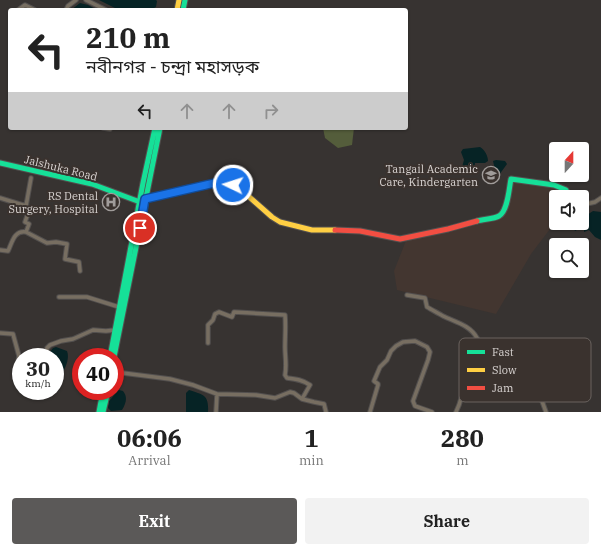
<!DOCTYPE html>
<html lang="en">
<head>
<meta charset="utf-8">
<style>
	body { margin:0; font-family:"IBM Plex Serif","Noto Sans Bengali",serif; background:#f2f2f2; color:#222; height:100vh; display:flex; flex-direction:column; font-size:15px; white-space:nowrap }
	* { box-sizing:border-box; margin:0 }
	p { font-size:13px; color:#767676 }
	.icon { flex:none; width:22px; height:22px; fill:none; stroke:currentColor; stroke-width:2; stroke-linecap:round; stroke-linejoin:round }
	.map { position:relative; height:412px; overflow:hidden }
	.drawer { display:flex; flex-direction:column; background:#fff; flex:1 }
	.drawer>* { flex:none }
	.guide { position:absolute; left:8px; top:8px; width:400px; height:122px; border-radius:4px; box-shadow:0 1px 3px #0004; background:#fff; color:#222; overflow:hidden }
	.needle { width:26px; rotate:21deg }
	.fabs { position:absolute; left:549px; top:142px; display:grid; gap:8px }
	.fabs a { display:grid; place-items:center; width:40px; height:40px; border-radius:4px; background:#fff; box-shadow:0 1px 3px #0004; font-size:20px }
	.speed { position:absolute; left:12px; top:348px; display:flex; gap:8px; font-size:20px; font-weight:700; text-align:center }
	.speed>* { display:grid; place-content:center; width:52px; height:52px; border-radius:50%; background:#fff; box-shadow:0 1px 3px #0004; line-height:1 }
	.speed small { font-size:10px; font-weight:400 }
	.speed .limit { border:6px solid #d22; background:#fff; color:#111 }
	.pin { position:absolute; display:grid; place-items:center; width:34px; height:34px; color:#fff; margin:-17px; border:2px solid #fff; border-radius:50%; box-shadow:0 1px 4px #0007 }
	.me { position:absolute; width:44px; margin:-22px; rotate:274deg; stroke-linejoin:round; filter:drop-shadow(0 0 3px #0008) }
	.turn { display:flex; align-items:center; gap:14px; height:84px; padding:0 12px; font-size:18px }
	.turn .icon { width:52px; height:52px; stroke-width:2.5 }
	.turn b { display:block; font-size:28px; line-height:34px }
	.lanes { display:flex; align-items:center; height:38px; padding:0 12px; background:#0003; justify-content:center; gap:20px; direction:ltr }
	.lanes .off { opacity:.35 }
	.eta { display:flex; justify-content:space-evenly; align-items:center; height:68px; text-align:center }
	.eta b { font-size:24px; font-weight:700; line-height:28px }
	.cta { display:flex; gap:8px; margin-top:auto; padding:8px 12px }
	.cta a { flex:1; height:46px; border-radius:4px; background:#5b5958; color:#fff; font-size:16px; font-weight:700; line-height:46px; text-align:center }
	.cta a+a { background:#f2f2f2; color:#222 }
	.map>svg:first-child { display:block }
	.built { fill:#433630 }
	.green { fill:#545d3b }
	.water { fill:#062325 }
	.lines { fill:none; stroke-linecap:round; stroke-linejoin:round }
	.street-casing { stroke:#53504f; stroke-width:5.5 }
	.fast-casing { stroke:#53504f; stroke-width:7 }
	.slow-casing { stroke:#53504f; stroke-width:7 }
	.jam-casing { stroke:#53504f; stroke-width:7 }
	.street { stroke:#776e61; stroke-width:3.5 }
	.fast { stroke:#16e098; stroke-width:5 }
	.slow { stroke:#ffcf43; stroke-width:5 }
	.jam { stroke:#f24e42; stroke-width:5 }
	.route-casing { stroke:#114b97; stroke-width:10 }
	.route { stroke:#1a73e8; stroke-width:7 }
	.labels { text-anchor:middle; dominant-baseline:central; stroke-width:4; stroke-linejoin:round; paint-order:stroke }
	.street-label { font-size:11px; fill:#d9d4d2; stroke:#3a322e }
	.poi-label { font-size:11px; fill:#d9d4d2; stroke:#3a322e; text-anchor:end }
	.key { fill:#3a322e; stroke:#6a635f; stroke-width:1 }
	.key-label { font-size:11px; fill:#d9d4d2 }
</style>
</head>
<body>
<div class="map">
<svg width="601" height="412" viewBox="0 0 601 412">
	<rect width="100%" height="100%" fill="#373331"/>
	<path class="built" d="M512,179l35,5 16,6 4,7h-11v20l-4,12h-2l-19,25 -35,60 -99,-24 -3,-19 13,-33 77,-16 22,-8 2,-24z"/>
	<path class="green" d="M323,128h31l-2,17 -14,3 -13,-10z"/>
	<path class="water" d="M99,0h57l1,1 -1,6 -6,3h-31z
		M80,3l8,2 9,5h-26z
		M480,147c5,3 8,9 8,14l-3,2h-10l-1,8 -11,-2 -1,-2 2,-7 -3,-8 2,-3z
		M496,160l9,1 2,3 -8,11 -3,-1 -3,-13z
		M593,211l8,1v28l-6,-3 -6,-7 -5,2v-6l-6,-1 -2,6 -4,-2 -1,-6h11v-8h5z
		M56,347l11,4c3,8 -2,18 -6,25l-6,3v-22h-9l7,-9z
		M119,390l4,1c5,6 3,12 -1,19l-11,1 -3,-3 1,-7z
		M189,390c15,5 20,5 19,22h-22v-19z"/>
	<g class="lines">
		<defs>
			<path id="street" d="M86,0l20,10
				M18,10l7,-5 10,5
				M66,10l2,-4 8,-6
				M103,128l7,1
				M0,198l26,8 5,-28
				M582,205l13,-3 6,-4
				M26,206l4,2 -5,14 4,2 -3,8 21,11 9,-1 11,2 -2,15 14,3 1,9
				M0,250l8,1c4,-8 6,-21 18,-19
				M407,295l18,3 2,9c5,3 11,6 16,9 12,6 27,9 34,22 3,5 1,15 2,21
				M59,297h28l32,10
				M0,333l13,1 6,22 -2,12h4
				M45,357l2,-9 3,-3 11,-4 12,-2 20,-9 13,1 9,-1
				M115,372l55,7 23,6 24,9 39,1 19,3 15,-6 4,1 8,6 8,-14c-7,-5 -14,-6 -23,-7l-2,-3c2,-10 0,-18 0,-28 0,-11 1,-21 0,-32l-51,-3 -2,5 -13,-5 -4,2 -2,6 -5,5v18
				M302,399l12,3 10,2 2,8
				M216,412l1,-18
				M370,412l8,-27v-1l-4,-3 6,-14 7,-7 4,-9 5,-5 7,-4 12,-1 12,6 3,5 -2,8 -15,41 2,5 17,6
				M456,412l3,-7 8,-26 8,-19c15,-2 22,8 35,12 8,3 16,2 24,7l12,33"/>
			<path id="fast" d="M183,10l2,-10
				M0,163l92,21 48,18
				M477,221c6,-2 17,-2 22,-5 9,-5 10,-28 12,-37l43,6 12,5 2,7
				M110,357l33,-174 12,-55
				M114,357l46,-229
				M99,412l4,-21
				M103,412l5,-21"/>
			<path id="slow" d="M177,10l2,-10
				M145,199l74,-17 14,3 14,10 25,22 8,5 32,8h23"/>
			<path id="jam" d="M335,230l25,1 40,8 48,-10 29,-8"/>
		</defs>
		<use href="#street" class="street-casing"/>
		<use href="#fast" class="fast-casing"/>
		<use href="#slow" class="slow-casing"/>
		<use href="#jam" class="jam-casing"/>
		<use href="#street" class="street"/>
		<use href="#fast" class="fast"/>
		<use href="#slow" class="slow"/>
		<use href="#jam" class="jam"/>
	</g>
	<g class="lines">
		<defs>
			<path id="route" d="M140,228l5,-29 74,-17 14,3"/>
		</defs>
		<use href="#route" class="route-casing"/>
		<use href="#route" class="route"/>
	</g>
	<defs>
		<symbol id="school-ring" viewBox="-11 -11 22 22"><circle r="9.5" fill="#3a322e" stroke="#a09c9a" stroke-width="1.5"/><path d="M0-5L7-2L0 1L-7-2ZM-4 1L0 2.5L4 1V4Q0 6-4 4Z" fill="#a09c9a"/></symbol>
		<symbol id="hospital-ring" viewBox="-11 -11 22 22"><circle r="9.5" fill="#3a322e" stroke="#a09c9a" stroke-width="1.5"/><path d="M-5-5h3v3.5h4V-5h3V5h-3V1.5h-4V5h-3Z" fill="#a09c9a"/></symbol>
	</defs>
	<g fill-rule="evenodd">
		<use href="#school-ring" x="481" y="165" width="20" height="20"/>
		<use href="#hospital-ring" x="101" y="192" width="20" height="20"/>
	</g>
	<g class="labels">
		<g class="street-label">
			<text transform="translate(61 168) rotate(14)">Jalshuka Road</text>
		</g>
		<g class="poi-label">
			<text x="478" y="169">Tangail Academic<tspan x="478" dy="13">Care, Kindergarten</tspan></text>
			<text x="98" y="196">RS Dental<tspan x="98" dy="13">Surgery, Hospital</tspan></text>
		</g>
	</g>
	<rect x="459" y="338" width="132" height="64" rx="6" class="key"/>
	<rect x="467" y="350" width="18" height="4" fill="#16e098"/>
	<rect x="467" y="368" width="18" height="4" fill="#ffcf43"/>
	<rect x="467" y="386" width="18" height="4" fill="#f24e42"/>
	<g class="key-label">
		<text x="492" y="356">Fast</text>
		<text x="492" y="374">Slow</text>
		<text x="492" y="392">Jam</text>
	</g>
</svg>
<div class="fabs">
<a><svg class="needle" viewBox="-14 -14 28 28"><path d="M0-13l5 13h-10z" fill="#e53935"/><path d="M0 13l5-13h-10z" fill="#767676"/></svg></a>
<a><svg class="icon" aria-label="sound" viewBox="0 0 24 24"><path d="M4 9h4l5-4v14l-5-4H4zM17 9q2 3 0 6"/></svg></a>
<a><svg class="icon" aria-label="search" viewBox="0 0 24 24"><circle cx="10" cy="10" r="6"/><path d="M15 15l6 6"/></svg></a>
</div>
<div class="speed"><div>30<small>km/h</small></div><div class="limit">40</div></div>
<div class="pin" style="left:140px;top:228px;background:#d93025"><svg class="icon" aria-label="arrive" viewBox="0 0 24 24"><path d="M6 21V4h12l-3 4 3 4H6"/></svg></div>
<svg class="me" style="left:233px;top:185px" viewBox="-20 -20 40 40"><circle r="17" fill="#1a73e8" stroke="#fff" stroke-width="3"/><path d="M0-11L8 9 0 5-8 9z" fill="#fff"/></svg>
<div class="guide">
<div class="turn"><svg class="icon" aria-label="left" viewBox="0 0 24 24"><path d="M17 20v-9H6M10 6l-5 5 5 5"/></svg><div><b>210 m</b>নবীনগর - চন্দ্রা মহাসড়ক</div></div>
<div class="lanes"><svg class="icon" aria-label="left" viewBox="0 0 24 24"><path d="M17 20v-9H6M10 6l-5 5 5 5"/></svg><svg class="icon off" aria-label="ahead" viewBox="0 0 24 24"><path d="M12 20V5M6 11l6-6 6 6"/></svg><svg class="icon off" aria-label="ahead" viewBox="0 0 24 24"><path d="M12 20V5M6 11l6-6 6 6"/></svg><svg class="icon off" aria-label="right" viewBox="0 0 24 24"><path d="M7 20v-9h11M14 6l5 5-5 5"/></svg></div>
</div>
</div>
<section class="drawer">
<div class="eta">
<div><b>06:06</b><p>Arrival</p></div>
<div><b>1</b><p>min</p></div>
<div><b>280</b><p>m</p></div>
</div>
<div class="cta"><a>Exit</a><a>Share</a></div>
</section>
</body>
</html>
